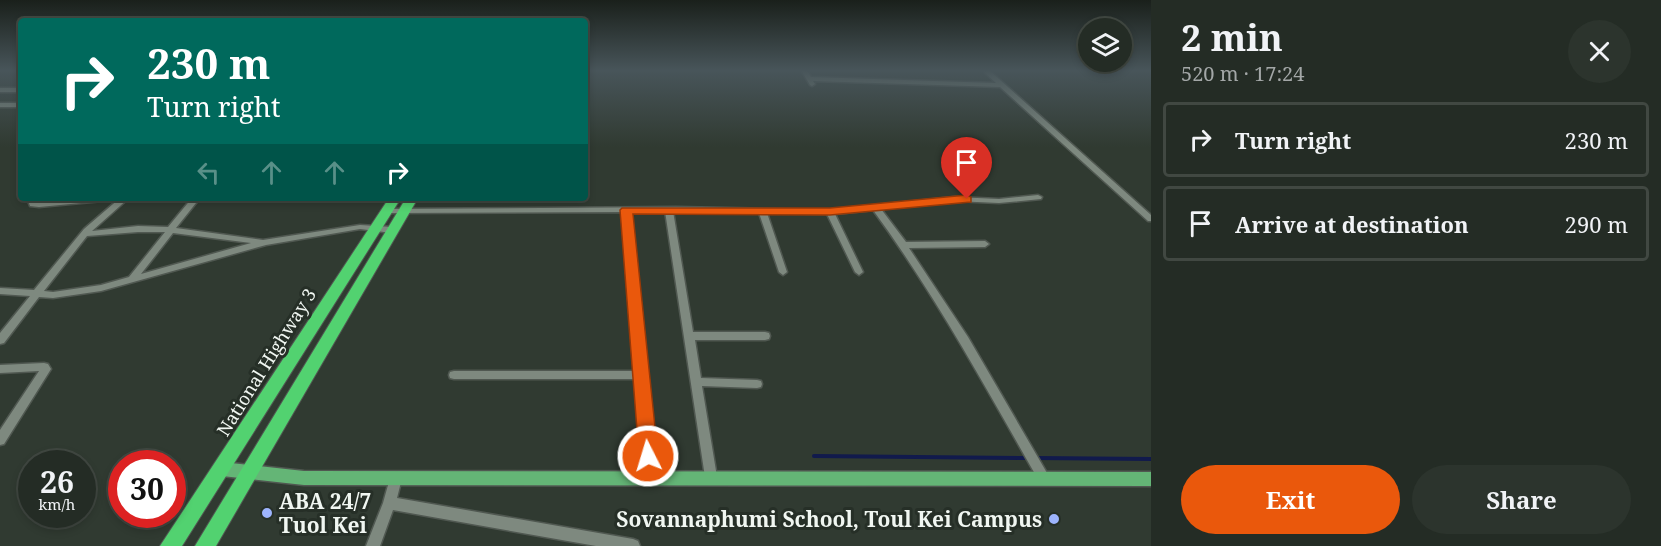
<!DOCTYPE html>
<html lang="en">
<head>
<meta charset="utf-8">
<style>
	body { margin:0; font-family:"Noto Serif",serif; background:#2c342d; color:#f1f3f6; height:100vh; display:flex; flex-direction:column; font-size:22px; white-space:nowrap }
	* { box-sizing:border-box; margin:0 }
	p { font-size:20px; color:#a3a7a7 }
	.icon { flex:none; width:33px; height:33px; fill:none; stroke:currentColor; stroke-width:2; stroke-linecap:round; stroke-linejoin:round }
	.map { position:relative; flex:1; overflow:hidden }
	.panel { display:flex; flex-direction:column; background:#242c25; width:510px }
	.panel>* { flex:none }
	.banner { position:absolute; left:18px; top:18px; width:570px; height:183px; border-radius:6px; box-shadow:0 3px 9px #0003,0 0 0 2px #414842; background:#00695c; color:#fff; overflow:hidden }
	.tools { position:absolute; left:1078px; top:18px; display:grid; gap:12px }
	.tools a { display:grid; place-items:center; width:54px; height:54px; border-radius:50%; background:#242c25; box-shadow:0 3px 9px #0003,0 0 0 2px #414842; font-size:30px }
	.speed { position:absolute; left:18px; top:450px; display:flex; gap:12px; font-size:30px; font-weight:700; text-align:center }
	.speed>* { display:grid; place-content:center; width:78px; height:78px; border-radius:50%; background:#242c25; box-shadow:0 3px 9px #0003,0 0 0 2px #414842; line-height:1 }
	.speed small { font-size:15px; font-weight:400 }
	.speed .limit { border:9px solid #d22; background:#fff; color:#111 }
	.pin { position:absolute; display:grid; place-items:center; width:51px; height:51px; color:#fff; margin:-62px -26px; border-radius:50% 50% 50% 0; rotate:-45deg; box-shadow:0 0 6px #0007 }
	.pin .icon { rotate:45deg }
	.me { position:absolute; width:66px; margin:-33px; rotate:355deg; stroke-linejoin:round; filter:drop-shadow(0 0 4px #0008) }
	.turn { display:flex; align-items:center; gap:21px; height:126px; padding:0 30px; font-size:27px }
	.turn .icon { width:78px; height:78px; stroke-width:2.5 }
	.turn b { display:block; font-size:42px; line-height:51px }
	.lanes { display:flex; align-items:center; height:57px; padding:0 30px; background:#0003; justify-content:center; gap:30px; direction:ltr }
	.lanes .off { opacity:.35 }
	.round { display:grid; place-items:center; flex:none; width:63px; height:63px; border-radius:32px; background:#2c342d }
	.overview { display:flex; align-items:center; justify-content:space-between; height:102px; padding:0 30px }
	h1 { font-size:36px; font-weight:700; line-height:45px }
	.primary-button { display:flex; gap:12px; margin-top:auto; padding:12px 30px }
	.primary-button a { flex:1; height:69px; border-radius:36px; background:#ea580c; color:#fff; font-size:24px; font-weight:700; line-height:69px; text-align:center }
	.primary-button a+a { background:#2c342d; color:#f1f3f6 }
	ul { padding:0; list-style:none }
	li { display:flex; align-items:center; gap:18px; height:75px; margin:0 12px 9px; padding:0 18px; border:3px solid #414842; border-radius:6px }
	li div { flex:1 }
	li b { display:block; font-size:22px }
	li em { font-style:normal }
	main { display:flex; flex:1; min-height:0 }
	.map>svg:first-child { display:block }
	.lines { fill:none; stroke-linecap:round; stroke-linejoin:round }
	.stream { stroke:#111a4c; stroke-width:4 }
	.minor-casing { stroke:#505851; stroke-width:3 }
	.major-casing { stroke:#505851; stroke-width:3 }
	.highway-casing { stroke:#505851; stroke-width:2 }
	.minor { fill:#7e897f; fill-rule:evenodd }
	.major { fill:#64b576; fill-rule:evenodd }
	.highway { fill:#52d270; fill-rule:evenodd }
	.route { fill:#ea580c; stroke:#983908; stroke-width:1.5 }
	.poi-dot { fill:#9db4fd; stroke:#262f27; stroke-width:2 }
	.labels { text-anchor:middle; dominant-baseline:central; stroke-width:6; stroke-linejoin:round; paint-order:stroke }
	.street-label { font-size:18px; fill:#f0f6f1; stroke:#262f27 }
	.near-poi-label { font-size:21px; font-weight:bold; fill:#f0f6f1; stroke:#262f27; text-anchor:start }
</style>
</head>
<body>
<main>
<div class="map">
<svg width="1151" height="546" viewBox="0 0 1151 546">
	<rect width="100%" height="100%" fill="#303a31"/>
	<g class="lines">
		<path class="stream" d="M814,456l215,2
			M1035,458l116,1"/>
		<defs>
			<path id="minor" d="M801,70h6l4,7 185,6 -14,-13h7l162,145v6h-3l-148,-134 -187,-6 2,3 -3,2 -2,-1z
				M0,88h21v4h-21z
				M0,103h21v4h-21z
				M1038,195l4,2 -1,2 -42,4 -44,-2 -74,8 25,33 79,-1 4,3 -4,3 -76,1 59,89 79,136 2,4 -2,4 -4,1 -4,-1c-53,-93 -103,-185 -166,-271l-38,4 28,58 -4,3 -4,-3 -28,-58 -60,-1 20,59 -4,3 -4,-3 -20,-59 -86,-2 20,121h72l4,1 1,3 -1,3 -4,1h-70l6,38 56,2 4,1 1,3 -1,3 -4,1 -55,-2 15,91 -2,4 -4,1 -4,-1 -2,-4 -40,-266 -35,1 26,265 -2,4 -4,1 -4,-1 -2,-4 -8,-98h-182l-4,-1 -1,-3 1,-3 4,-1h181l-13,-159 -236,1 -4,-2 4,-2 290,-2 154,3 125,-13 44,2z
				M31,198h9l-4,4 3,1 49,-5h29l-4,2 -74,7 -9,-1 -2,-5z
				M120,198h9l-37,33 46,-5 30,1 24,-29h8l-24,30 87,12 97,-15 32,2 4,3 -4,3 -32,-4 -94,16 -165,46 -48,7 -14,-1 -35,46 -4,1v-11l30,-37 -30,-2v-6l34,2 50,-61zM138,232h27l-36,45 -28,8 -48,7 -9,-1 43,-55zM173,233l78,10 -110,31z
				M44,363l4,1 3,5 -47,75 -4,1v-15l39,-59 -39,2v-8z
				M396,472l4,2 2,4 -5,20 236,41 5,2 2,5h-44l-203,-36 -13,36h-14l17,-43 7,-25 2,-4z"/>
			<path id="major" d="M222,462l82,9 847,1v14l-847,-1 -82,-9 -6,-2 -2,-5 2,-5z"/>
			<path id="highway" d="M389,198h12l-219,348h-22z
				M406,198h12l-202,348h-21z"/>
		</defs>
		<use href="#minor" class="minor-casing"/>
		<use href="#major" class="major-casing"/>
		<use href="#highway" class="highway-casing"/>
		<use href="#minor" class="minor"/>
		<use href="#major" class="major"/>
		<use href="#highway" class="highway"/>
	</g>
	<linearGradient id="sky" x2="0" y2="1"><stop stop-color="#1a201b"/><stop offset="0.48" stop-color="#48555a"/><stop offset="1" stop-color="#48555a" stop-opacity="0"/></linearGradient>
	<rect width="1151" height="147" fill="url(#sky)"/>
	<path class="route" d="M967,195l4,2v5l-141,13 -197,-1 25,242 -3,6 -7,2 -6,-2 -3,-6 -19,-246 2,-2h208z"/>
	<g class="poi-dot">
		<circle cx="267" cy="513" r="6"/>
		<circle cx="1054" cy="519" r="6"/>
	</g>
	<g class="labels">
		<g class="street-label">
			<text transform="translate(266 362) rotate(-58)">National Highway 3</text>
		</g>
		<g class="near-poi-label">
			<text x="279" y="501">ABA 24/7<tspan x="279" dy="24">Tuol Kei</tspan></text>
			<text x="1042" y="519" text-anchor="end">Sovannaphumi School, Toul Kei Campus</text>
		</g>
	</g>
</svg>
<div class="tools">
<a><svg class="icon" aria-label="layers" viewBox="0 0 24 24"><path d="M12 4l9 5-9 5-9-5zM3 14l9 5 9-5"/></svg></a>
</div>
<div class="speed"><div>26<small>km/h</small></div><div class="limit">30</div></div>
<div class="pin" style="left:967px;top:199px;background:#d93025"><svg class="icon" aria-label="arrive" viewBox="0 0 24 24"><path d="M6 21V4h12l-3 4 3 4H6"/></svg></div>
<svg class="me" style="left:648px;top:456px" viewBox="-20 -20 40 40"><circle r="17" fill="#ea580c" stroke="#fff" stroke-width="3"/><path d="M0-11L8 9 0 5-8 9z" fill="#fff"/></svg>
<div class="banner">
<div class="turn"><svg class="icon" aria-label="right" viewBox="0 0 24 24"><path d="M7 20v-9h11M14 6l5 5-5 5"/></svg><div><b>230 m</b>Turn right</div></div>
<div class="lanes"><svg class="icon off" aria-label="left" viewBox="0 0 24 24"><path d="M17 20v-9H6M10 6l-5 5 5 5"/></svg><svg class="icon off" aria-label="ahead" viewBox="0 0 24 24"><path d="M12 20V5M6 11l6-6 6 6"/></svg><svg class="icon off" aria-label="ahead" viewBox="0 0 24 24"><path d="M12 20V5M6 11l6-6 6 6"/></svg><svg class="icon" aria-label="right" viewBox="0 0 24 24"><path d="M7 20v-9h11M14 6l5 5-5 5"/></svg></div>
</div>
</div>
<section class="panel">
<div class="overview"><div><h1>2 min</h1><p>520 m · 17:24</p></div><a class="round"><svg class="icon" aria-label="close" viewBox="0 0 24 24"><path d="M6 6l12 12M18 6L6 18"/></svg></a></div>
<ul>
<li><svg class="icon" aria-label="right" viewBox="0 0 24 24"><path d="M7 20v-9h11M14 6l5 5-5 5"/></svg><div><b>Turn right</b></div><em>230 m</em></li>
<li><svg class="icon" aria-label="arrive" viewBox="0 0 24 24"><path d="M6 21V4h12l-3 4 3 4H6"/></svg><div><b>Arrive at destination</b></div><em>290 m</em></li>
</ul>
<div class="primary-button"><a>Exit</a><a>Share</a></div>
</section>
</main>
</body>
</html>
